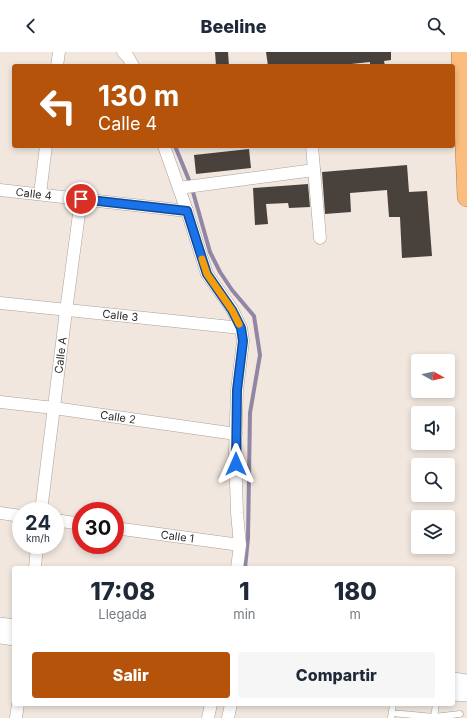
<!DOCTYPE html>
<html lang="es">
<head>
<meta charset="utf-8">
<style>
	body { margin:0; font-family:Inter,sans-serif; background:#f6f6f7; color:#1f2937; height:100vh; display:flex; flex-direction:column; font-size:15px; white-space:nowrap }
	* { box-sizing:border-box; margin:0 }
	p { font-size:13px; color:#747a83 }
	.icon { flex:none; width:22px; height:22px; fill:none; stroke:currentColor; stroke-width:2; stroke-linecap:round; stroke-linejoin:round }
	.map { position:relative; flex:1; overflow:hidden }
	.panel { position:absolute; left:12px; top:514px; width:443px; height:140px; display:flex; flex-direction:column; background:#fff; border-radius:4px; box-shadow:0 2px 6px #0003 }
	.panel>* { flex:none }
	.top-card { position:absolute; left:12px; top:12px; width:443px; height:84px; border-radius:4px; box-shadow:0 2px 6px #0003; background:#b45309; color:#fff; overflow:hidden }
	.needle { width:26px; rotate:98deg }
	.controls { position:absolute; left:411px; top:302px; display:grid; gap:8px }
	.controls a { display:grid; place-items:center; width:44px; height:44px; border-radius:4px; background:#fff; box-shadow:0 2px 6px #0003; font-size:20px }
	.speed { position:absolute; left:12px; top:450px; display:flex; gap:8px; font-size:20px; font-weight:700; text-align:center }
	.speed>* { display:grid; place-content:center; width:52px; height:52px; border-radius:50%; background:#fff; box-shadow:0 2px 6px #0003; line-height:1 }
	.speed small { font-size:10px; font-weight:400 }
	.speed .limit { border:6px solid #d22; background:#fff; color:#111 }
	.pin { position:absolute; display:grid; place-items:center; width:34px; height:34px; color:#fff; margin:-17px; border:2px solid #fff; border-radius:50%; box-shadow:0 1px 4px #0007 }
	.me { position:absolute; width:44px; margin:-22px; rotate:0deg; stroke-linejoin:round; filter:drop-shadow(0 0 3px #0008) }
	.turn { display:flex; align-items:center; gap:14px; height:84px; padding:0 20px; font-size:18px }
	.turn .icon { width:52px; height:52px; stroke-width:2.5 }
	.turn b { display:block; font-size:28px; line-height:34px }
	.eta { display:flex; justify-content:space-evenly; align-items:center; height:68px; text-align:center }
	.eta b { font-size:24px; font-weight:800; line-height:28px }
	.button { display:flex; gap:8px; margin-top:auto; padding:8px 20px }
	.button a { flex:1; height:46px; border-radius:4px; background:#b45309; color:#fff; font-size:16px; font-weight:800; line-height:46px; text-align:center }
	.button a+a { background:#f6f6f7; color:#1f2937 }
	header { display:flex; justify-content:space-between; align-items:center; height:52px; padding:0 20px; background:#fff; font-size:18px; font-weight:800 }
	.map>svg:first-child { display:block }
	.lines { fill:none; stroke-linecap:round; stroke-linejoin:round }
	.stream { stroke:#9186a4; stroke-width:4 }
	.building { fill:#49413b }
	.service-casing { stroke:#aaa199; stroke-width:7 }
	.minor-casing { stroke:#aaa199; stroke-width:13 }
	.tertiary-casing { stroke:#aaa199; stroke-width:16 }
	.trunk-casing { stroke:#b37e4a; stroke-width:20 }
	.service { stroke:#fff; stroke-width:6 }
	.minor { stroke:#fff; stroke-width:12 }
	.tertiary { stroke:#fff; stroke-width:15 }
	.trunk { stroke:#fbbc7e; stroke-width:19 }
	.route-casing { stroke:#114b97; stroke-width:10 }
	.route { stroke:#1a73e8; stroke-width:7 }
	.slow { stroke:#f59e0b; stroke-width:7 }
	.labels { text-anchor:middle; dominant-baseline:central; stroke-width:4; stroke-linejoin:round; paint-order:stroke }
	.street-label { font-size:11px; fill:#2e2a27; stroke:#fff }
</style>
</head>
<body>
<header><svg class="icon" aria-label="back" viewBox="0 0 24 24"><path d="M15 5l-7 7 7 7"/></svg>Beeline<svg class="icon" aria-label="search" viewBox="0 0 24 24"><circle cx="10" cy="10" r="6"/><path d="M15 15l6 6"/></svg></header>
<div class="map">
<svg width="467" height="666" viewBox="0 0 467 666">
	<rect width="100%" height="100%" fill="#f1e7df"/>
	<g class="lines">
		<path class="stream" d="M175,94l16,39 19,67 10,20 12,18 22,26 6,39 -10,58 -2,125 -3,30"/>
	</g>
	<path class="building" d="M215,0h13l1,14h-13z
		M266,0h125v8l-7,1 1,5h-15v-4l-28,3v1h-74z
		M249,97l2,19 -55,6 -2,-19z
		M407,113l2,27 18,-1 5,65 -30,2 -2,-41h-11l-2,-27 -37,3 1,19 -26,2 -3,-42z
		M308,132l2,23 -21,1 -1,-5 -22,1 2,20 -13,1 -2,-37z"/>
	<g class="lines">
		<defs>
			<path id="service" d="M392,661l42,4 26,-3
				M434,665l2,-13
				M391,666l2,-14"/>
			<g id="minor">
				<path d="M123,0l5,5 5,9"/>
				<path d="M57,14l2,-14"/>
				<path d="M164,94l23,65 20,63 25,35 9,19 2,13 -6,49 -2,62 2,61 3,32 -3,23"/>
				<path d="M312,94l8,92"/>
				<path d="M179,136l135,-18"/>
				<path id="s1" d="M0,138l187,21"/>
				<path d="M40,142l6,-48"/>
				<path id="s2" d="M0,251l241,25"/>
				<path id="s3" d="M0,350l54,6 182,26"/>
				<path id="s4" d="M41,459l25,-200 15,-112"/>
				<path d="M0,461l21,3"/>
				<path d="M55,468l26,4"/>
				<path id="s5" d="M115,476l125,17"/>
				<path d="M35,516l2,-23"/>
				<path d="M16,666l2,-14"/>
				<path d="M208,666l3,-14"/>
				<path d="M228,666l3,-14"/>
			</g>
			<path id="tertiary" d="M0,573l14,2
				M0,584l14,2
				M453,628l14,2
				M453,641l14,1"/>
			<path id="trunk" d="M461,0l6,145"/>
		</defs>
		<use href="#service" class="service-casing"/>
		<use href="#minor" class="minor-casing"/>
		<use href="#tertiary" class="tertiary-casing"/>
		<use href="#trunk" class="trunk-casing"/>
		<use href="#service" class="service"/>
		<use href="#minor" class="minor"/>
		<use href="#tertiary" class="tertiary"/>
		<use href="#trunk" class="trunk"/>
	</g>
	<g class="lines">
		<defs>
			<path id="route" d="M81,147l106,12 20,63 25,36 9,18 2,13 -6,49 -1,74"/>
		</defs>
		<use href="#route" class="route-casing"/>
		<use href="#route" class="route"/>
		<path class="slow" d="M202,207l5,15 25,36 7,14"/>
	</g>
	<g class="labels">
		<g class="street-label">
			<text stroke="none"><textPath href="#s1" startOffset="34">Calle 4</textPath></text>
			<text stroke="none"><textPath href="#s2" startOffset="121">Calle 3</textPath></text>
			<text stroke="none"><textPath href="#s4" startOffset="157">Calle A</textPath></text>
			<text stroke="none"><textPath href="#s3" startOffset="119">Calle 2</textPath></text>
			<text stroke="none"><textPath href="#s5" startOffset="63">Calle 1</textPath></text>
		</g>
	</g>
</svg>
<div class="controls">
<a><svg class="needle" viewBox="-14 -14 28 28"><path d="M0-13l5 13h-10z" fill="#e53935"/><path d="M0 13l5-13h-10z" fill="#747a83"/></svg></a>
<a><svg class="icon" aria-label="sound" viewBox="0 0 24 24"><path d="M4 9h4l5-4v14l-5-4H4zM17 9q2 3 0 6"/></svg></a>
<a><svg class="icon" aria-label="search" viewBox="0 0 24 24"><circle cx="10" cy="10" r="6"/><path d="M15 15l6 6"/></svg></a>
<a><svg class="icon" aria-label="layers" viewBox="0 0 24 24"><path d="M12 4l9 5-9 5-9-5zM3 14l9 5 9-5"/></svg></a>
</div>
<div class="speed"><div>24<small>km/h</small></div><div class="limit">30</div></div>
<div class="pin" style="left:81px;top:147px;background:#d93025"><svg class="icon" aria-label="arrive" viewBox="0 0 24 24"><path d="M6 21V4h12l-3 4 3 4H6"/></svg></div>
<svg class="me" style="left:236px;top:412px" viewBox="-20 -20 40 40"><path d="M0-17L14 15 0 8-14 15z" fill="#1a73e8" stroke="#fff" stroke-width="4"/></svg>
<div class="top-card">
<div class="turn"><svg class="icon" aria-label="left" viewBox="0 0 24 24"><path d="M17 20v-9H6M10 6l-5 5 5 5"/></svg><div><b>130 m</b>Calle 4</div></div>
</div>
<section class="panel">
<div class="eta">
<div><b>17:08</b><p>Llegada</p></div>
<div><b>1</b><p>min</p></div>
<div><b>180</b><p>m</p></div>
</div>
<div class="button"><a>Salir</a><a>Compartir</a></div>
</section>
</div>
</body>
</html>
